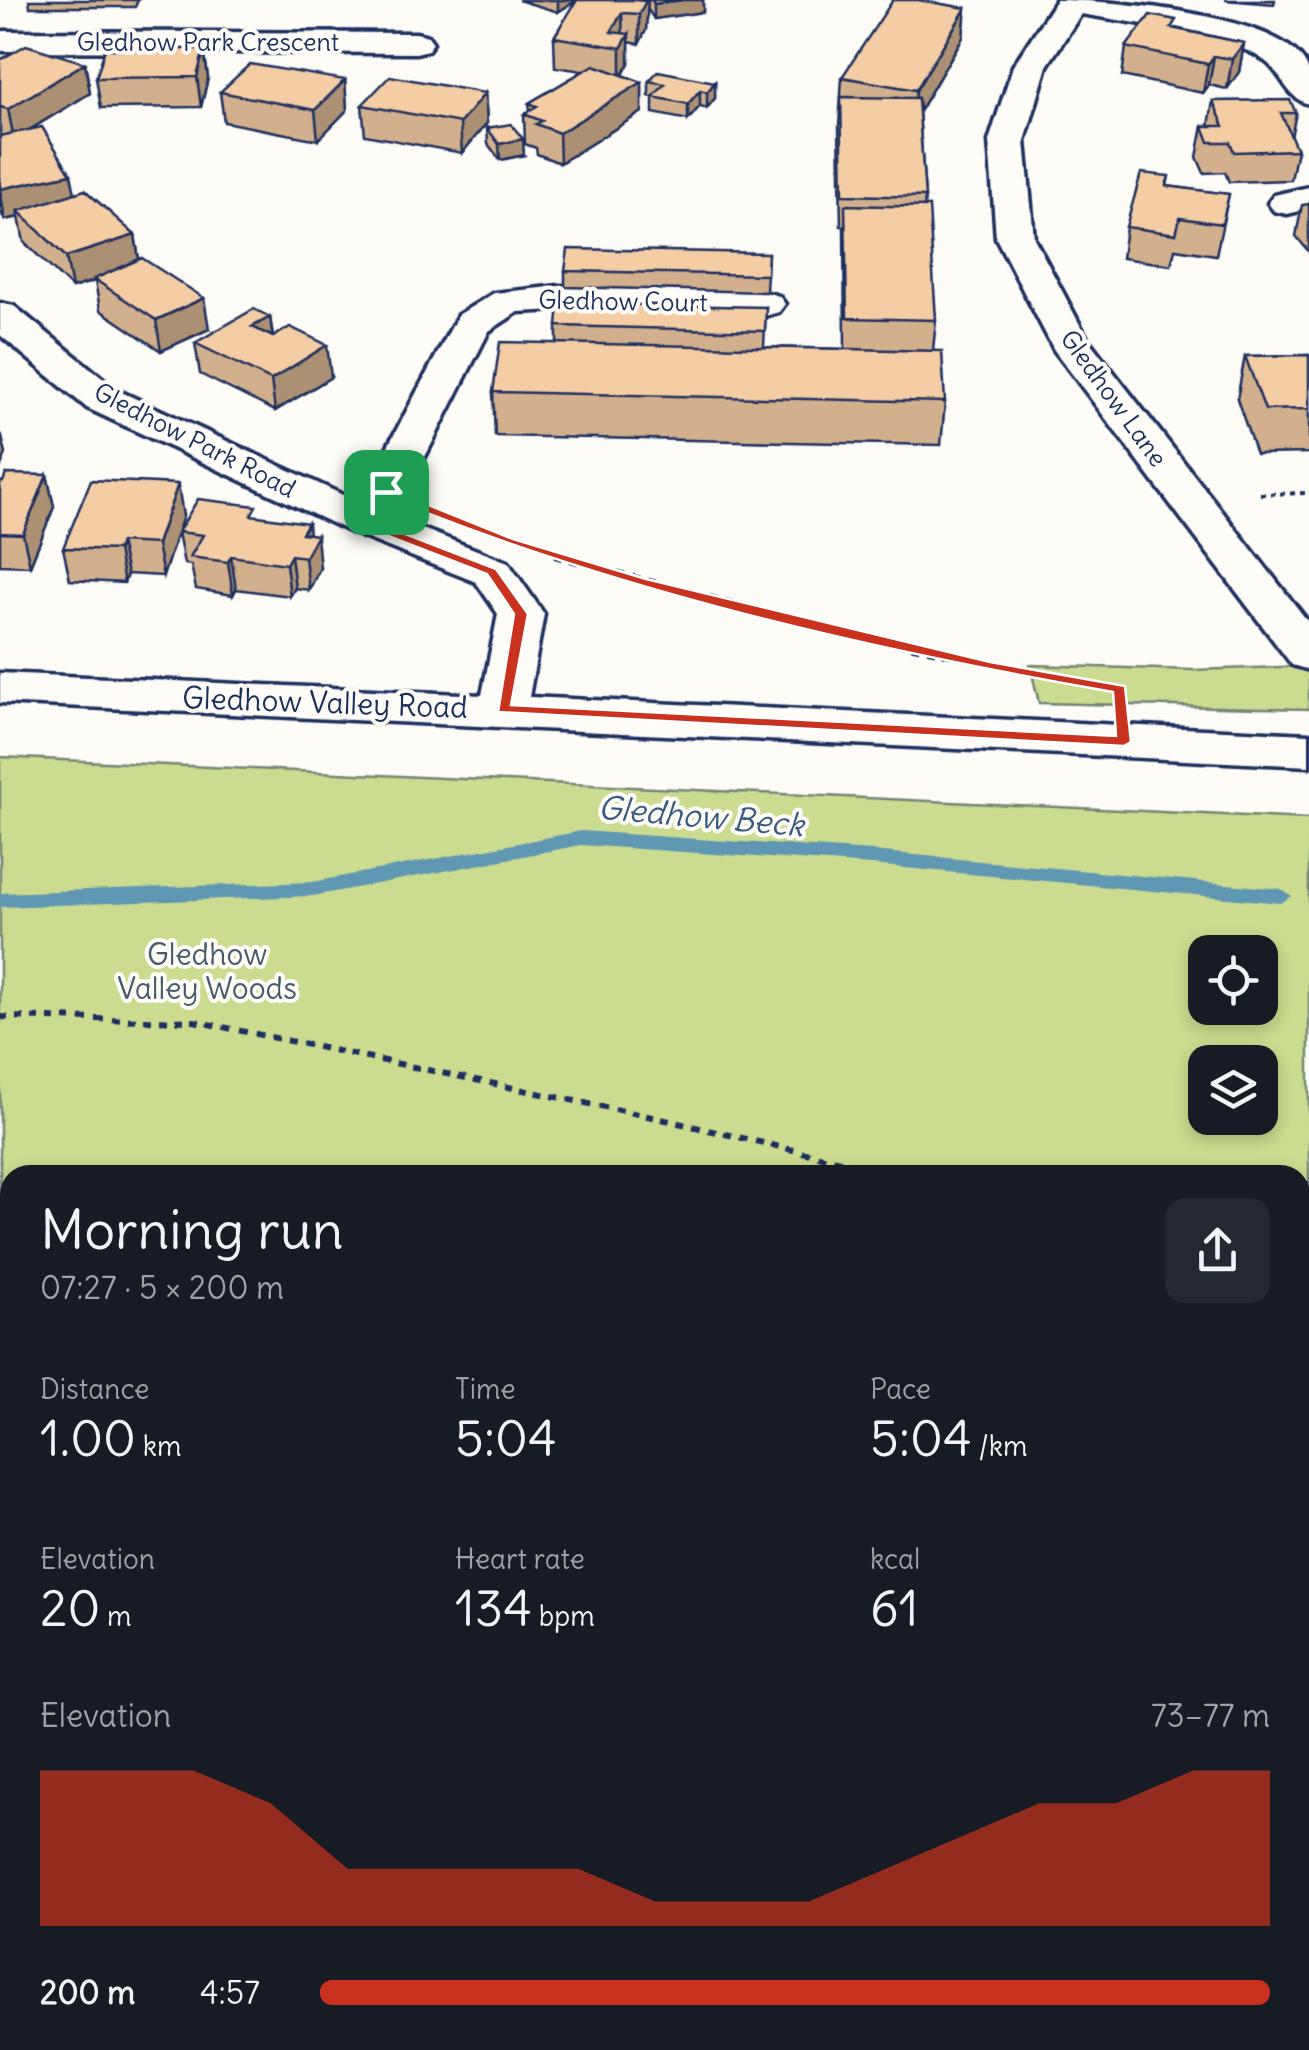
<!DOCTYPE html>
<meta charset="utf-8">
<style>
:root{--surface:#171b24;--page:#242831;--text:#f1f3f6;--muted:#9ea1a6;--accent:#c8321e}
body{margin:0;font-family:Delius,sans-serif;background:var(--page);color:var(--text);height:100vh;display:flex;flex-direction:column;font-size:38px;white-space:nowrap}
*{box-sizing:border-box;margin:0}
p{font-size:32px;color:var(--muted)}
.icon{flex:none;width:55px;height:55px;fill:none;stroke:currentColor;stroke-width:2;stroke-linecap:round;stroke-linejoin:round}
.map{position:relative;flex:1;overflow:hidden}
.panel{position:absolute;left:0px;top:1165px;width:1310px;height:885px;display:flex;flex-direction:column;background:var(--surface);border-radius:30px 30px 0 0;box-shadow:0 5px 15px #0003}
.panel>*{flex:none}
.buttons{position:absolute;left:1188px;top:935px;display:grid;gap:20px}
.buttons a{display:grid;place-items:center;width:90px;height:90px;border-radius:20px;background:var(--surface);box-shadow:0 5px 15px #0003;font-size:50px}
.pin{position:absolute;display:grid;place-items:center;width:85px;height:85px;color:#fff;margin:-42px;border-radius:20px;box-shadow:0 5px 15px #0006}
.round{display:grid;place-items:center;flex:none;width:105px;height:105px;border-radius:20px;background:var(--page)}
.summary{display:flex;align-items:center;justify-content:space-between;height:170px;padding:0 40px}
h1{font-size:55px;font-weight:600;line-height:75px}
.stats{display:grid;grid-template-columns:repeat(3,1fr);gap:15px;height:170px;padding:10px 40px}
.stats div{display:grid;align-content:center}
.stats b{font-size:50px;font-weight:600}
.stats small{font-size:28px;font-weight:400}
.stats p{font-size:28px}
.chart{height:280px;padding:20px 40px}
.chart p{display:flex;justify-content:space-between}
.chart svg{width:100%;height:180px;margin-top:10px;fill:var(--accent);opacity:.7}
ul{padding:0 40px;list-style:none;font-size:32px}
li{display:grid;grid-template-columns:160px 120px 1fr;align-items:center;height:75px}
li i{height:25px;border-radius:12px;background:var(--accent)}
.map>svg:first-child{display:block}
.green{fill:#cbdb8f;stroke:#738576;stroke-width:2.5;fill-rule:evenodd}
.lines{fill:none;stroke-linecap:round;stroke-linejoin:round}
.stream{fill:#6198b4;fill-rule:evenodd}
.minor-casing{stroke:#1b2f5e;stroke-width:7}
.path-far2{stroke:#1b2f5e;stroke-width:4;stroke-dasharray:5 5;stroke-linecap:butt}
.path-far1{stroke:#1b2f5e;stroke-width:6;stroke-dasharray:8 8;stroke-linecap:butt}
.path{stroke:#1b2f5e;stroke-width:8;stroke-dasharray:9 9;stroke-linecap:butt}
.minor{fill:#fdfcf7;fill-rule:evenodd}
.wall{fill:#d3b08d;stroke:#1b2f5e;stroke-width:2.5}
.shaded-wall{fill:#ac9073;stroke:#1b2f5e;stroke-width:2.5}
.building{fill:#f5cda4;stroke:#1b2f5e;stroke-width:2.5}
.route{fill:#c8321e;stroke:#fff;stroke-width:2.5;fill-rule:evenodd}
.labels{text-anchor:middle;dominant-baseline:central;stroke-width:8;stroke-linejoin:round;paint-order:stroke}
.far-street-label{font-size:25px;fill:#1b2f5e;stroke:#fdfcf7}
.street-label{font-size:30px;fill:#1b2f5e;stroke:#fdfcf7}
.park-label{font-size:30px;fill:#475a6a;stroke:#fdfcf7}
.water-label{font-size:32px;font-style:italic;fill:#385b82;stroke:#fdfcf7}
</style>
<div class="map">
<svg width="1309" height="2050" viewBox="0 0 1309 2050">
<rect width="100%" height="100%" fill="#fdfcf7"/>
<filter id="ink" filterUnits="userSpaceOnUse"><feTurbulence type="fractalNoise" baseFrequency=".01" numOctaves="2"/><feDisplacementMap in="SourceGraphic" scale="20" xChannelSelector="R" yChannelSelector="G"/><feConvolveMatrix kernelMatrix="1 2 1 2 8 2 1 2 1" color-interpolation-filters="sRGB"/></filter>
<g filter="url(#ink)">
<g class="green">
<path d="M1030,665L1193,670L1309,666V709L1039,703Z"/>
<path d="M0,757L1309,819V2050H0ZM1205,952H1260V1008H1205ZM1205,1062H1260V1118H1205ZM10,1175H1300V2040H10Z"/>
</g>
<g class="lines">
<path class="stream" d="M581,831L872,851L1281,889L1292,896L1281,903L872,865L581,845L313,896L0,907V893L313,882Z"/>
<defs>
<g id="minor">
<path d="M1056,0C1107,0 1295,14 1309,72C1309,82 1309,94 1309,104C1286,98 1283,74 1265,61C1231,34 1126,22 1081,14L1047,66L1025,141L1034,238L1087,338L1309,623V670L1292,665L1054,350L996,238L989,141L1013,66Z"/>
<path d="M0,31L416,33L428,36L433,43L428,50L416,53L0,51Z"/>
<path d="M1309,187V209L1287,214L1274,211L1268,203L1274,195Z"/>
<path d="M559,286L765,292L779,296L785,304L779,312L765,316L559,310L518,312L489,331L394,518L508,562L544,614L529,697L1309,734V766L0,703V673L482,695L498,614L476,582L353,533L87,408L0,335V303L14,306L117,390L358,502L458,315L494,293Z"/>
</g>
</defs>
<use href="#minor" class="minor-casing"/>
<path class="path-far2" d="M1260,494L1309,493"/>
<g class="path-far1">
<path d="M555,556L830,629L1053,677"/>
<path d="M0,1017L194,1021L657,1118L891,1173"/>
</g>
<g class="path">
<path d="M880,1171L898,1175"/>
<path d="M1300,1186L1309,1185"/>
<path d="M0,1376L10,1377"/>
<path d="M0,1902L10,1905"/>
<path d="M832,2040L836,2050"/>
</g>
<use href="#minor" class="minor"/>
</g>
<g class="wall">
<path d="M29,0H138L135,7H30Z"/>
<path d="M518,0H703V12L654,19L648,10H646V30L639,44L629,42V63L623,75L642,82V112L560,163L537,154L536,148L525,144L524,114L530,110L529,103L583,71L555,67L554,37L576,0L558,12Z"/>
<path d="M1225,0H1275L1274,4Z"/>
<path d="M966,8L963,37L919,111L925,197L924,207L936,320L933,351L945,402L941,445L495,436L493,392L557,343V326L766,307L764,347L845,349L844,226H841L839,126L842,77Z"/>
<path d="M1175,28L1244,43L1239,72L1227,89L1209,85L1203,93L1122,76L1126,47Z"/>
<path d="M204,49L208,78L201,107L101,108L96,78Z"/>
<path d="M0,60L85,63L90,93L31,129L74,193L135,235L139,260L209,329L161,351L100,310L95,281L72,288L24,242L19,217L5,220L0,211V136L2,135H0Z"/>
<path d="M345,80L347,110L318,140L224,122L220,92Z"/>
<path d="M649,81L715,82V98L707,108L700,106L688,120L653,113V97L649,96Z"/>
<path d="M485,93L487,123L462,153L365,135L362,105Z"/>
<path d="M1213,101L1296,113L1291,137L1297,150L1291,180L1229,182L1225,172L1204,173L1197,157L1203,126H1209Z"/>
<path d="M487,128L524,155L500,160L488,144Z"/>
<path d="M1169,176L1167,186L1229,194L1216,255L1175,249L1171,265L1122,258L1126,227Z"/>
<path d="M1309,204V252L1296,236L1302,205Z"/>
<path d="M768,253L766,292L565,287V271Z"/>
<path d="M270,317L273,337L331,377L275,411L200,374L195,343Z"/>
<path d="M1309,355V453L1256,454L1237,399L1245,356Z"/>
<path d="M47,475L54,507L30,566L0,565V482Z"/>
<path d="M183,516L163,576L127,574L124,583L70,580L63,548Z"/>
<path d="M178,532L309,534L320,568L309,590L295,588L290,596L236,589L233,595L196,589L191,565L184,564Z"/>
</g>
<g class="shaded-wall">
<path d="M558,0H577L558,12Z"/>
<path d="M620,0H648L646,30L639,44V14L641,11L622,13L623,42L611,32Z"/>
<path d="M682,0H703V12L654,19V4Z"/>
<path d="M966,8L963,37L914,120L916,90Z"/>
<path d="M629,34V63L621,78V48Z"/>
<path d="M1244,43L1239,72L1227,89L1232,59Z"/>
<path d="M204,49L208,78L201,107L197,77Z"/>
<path d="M1214,56L1209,85L1203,93L1208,64Z"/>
<path d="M85,63L90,93L14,139L8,109Z"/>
<path d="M345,80L347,110L318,140L315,110Z"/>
<path d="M642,82V112L560,163L559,133Z"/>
<path d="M715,82V98L707,108V92Z"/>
<path d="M700,90V106L688,120V104Z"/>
<path d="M485,93L487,123L462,153L460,123Z"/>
<path d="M523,139L524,155L500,160L499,144Z"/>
<path d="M71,174L77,204L18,211L19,217L5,220L0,189Z"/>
<path d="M135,235L140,266L72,288L66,257Z"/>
<path d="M204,298L209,329L161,351L156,320Z"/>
<path d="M270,317L274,348L252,327Z"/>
<path d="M327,345L331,377L275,411L271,380Z"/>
<path d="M2,437L6,454L0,468V442Z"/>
<path d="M47,475L54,507L30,566L23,534Z"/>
<path d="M178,484L183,516L163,576L157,544Z"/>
<path d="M308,523L310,547L317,535L320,568L309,590L302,533Z"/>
<path d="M120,542L127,574L124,583L118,550Z"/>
<path d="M291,555L295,588L290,596L286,564Z"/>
<path d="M231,556L236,589L233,595L228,562Z"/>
</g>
<g class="building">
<path d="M577,0H634L646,1L639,14L622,13L611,32L629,34L621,48L554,37Z"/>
<path d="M652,0H682L654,4Z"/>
<path d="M893,0H918L966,8L916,90L842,77Z"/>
<path d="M1150,15L1176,20L1171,28L1244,43L1232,59L1214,56L1208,64L1126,47Z"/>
<path d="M26,45L85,63L8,109L0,107V60Z"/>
<path d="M105,49H204L197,77L96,78Z"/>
<path d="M250,64L345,80L315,110L220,92Z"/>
<path d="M594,65L642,82L559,133L536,124L542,121L524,114L537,106L529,103Z"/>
<path d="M658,71L715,82L707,92L700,90L688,104L653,97L665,84L649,81Z"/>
<path d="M390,76L485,93L460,123L362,105Z"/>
<path d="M841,97L918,98L925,197L843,195Z"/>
<path d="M1290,100L1296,113H1281L1297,150L1234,152L1230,142H1209L1203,126H1224L1213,101Z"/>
<path d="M511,124L523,139L499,144L487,128Z"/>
<path d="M42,127L71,174L0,189V136Z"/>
<path d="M1141,173L1169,176L1166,186L1229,194L1222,224L1180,218L1176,234L1126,227Z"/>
<path d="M85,190L135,235L66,257L18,211Z"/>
<path d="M845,205L929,207L936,320L847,318Z"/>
<path d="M568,249L768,253L767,275L565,271Z"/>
<path d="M142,258L204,298L156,320L94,279Z"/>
<path d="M559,303L766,307L765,331L557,326Z"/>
<path d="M254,309L270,317L252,327L273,337L290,327L327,345L271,380L195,343Z"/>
<path d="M500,342L942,351L945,402L493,392Z"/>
<path d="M1309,355V409L1265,410L1245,356Z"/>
<path d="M6,474L47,475L23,534L0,533V482H3Z"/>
<path d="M91,480L178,484L157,544L120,542L118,550L63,548Z"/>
<path d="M198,499L256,506L251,515L308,523L302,533L317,535L305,557L291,555L286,564L231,556L228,562L190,557L203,535L178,532Z"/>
</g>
</g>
<path class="route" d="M386,488L513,539L646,579L990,662L1125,686L1131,742L1124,746L498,712L514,614L487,574L365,527L379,492ZM389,498C620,592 868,649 1113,692L1116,736L511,705L528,614L496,569L377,523Z"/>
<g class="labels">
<g class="far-street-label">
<text x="208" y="42">Gledhow Park Crescent</text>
<text transform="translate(623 301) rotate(1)">Gledhow Court</text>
<text transform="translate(1114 398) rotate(54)">Gledhow Lane</text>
<text transform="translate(195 440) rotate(27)">Gledhow Park Road</text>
</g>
<g class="street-label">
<text transform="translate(325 702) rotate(2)">Gledhow Valley Road</text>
</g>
<g class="park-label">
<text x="207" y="954">Gledhow<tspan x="207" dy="34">Valley Woods</tspan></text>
</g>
<g class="water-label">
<text transform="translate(701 816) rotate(5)">Gledhow Beck</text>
</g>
</g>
</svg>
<div class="buttons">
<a><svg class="icon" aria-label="locate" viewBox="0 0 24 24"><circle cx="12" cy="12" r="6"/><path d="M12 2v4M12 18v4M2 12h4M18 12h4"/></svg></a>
<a><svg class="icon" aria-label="layers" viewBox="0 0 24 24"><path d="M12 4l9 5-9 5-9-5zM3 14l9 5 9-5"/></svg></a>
</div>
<div class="pin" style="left:386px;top:492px;background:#1e9e55"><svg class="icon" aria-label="arrive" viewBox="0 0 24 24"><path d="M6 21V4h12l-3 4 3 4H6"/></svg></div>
<section class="panel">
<div class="summary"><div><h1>Morning run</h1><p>07:27 · 5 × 200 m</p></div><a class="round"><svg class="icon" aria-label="share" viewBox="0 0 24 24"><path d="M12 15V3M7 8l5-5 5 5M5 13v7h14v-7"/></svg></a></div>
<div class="stats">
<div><p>Distance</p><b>1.00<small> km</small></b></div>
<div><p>Time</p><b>5:04</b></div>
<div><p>Pace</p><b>5:04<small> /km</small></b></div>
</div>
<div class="stats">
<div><p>Elevation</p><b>20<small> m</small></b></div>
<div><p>Heart rate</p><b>134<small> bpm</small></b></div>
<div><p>kcal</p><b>61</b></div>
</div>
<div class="chart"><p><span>Elevation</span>73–77 m</p>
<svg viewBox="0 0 160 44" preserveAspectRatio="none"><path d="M0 44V6L10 6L20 6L30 14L40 30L50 30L60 30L70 30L80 38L90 38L100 38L110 30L120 22L130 14L140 14L150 6L160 6V44z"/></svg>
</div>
<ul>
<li><b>200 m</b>4:57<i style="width:100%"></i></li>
</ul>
</section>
</div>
